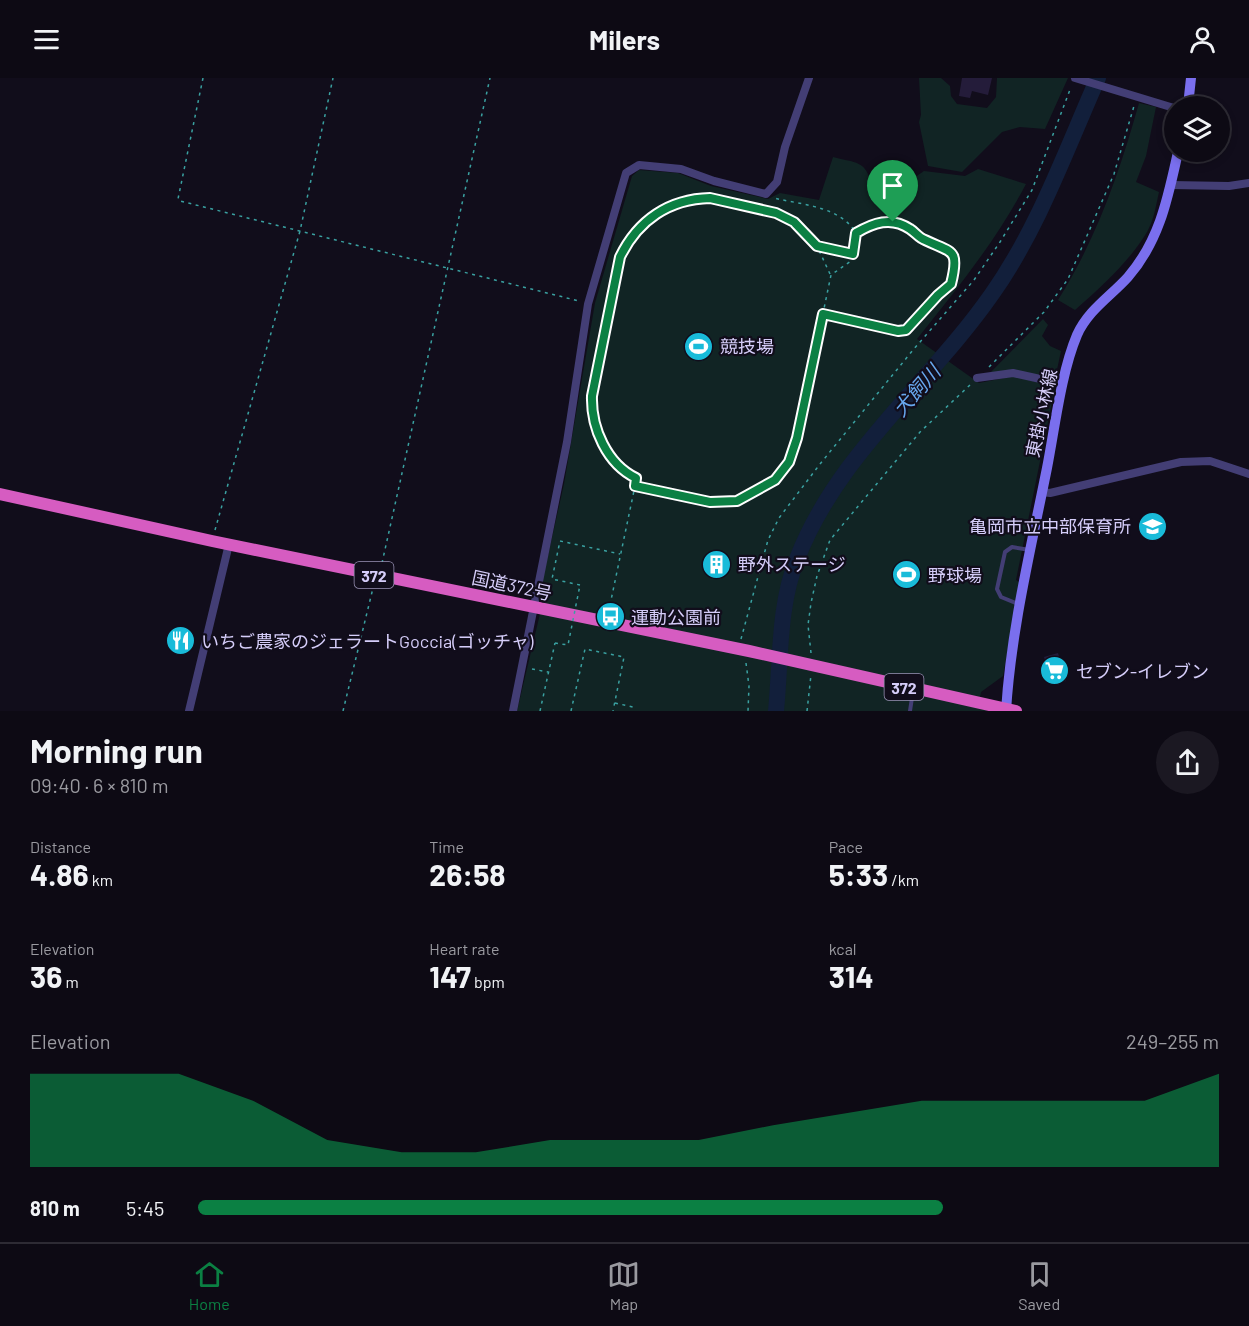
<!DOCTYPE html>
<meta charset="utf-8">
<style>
:root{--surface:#0d0a14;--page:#1b1822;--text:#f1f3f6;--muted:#9a9aa0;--line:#2d2b34;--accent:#0b8043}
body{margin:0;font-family:Barlow,"Noto Sans JP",sans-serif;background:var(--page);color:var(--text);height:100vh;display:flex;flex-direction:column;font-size:22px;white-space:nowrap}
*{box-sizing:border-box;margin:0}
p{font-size:20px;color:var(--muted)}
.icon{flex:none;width:33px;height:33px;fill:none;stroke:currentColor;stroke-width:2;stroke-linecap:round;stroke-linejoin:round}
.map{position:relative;height:633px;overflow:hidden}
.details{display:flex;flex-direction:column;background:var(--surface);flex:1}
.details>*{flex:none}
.buttons{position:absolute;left:1164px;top:18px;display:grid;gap:12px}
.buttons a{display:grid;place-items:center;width:66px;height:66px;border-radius:50%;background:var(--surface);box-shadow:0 3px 9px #0003,0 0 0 2px var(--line);font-size:30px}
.pin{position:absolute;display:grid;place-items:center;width:51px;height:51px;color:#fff;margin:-62px -26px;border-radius:50% 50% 50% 0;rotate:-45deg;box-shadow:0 0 6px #0007}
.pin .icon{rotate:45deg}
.round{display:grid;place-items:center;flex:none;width:63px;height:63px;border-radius:32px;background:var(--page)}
.overview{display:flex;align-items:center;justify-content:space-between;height:102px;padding:0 30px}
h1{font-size:33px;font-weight:700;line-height:45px}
.figures{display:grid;grid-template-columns:repeat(3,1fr);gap:9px;height:102px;padding:6px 30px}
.figures div{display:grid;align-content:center}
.figures b{font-size:30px;font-weight:700}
.figures small{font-size:16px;font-weight:400}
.figures p{font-size:16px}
.chart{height:168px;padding:12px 30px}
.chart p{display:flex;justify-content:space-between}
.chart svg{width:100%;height:108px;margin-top:6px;fill:var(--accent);opacity:.7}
ul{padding:0 30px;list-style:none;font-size:20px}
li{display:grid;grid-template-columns:96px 72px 1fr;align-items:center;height:45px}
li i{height:15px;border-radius:8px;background:var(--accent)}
header{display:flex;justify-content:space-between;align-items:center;height:78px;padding:0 30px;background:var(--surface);font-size:27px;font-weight:700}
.tab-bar{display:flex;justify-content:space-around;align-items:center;height:84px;border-top:2px solid var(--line);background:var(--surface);font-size:16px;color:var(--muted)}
.tab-bar a{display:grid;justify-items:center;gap:3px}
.tab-bar .current{color:var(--accent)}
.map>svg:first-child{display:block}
.green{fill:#112424}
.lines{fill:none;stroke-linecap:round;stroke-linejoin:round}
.river{stroke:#121f3b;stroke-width:16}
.building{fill:#241c3a}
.path{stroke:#3aa1a1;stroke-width:1.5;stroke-dasharray:3 4.5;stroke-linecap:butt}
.service{stroke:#433e75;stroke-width:4}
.minor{stroke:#433e75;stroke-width:8}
.secondary{stroke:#7a6fee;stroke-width:10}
.trunk{stroke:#d65cc1;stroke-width:12}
.path-bridge{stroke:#3aa1a1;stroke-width:1.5;stroke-dasharray:3 4.5;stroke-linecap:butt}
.route-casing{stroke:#fff;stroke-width:12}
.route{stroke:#0b8043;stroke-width:8}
.labels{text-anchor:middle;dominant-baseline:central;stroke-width:4.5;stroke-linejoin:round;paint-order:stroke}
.shield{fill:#110d1b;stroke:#9a93b6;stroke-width:1.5}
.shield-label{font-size:16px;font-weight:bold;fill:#d5cdf9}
.poi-label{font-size:18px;fill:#d5cdf9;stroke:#110d1b;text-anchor:start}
.street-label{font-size:18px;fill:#d5cdf9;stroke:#110d1b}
.water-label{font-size:20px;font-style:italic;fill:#67a7ed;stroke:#110d1b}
</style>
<header><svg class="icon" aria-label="menu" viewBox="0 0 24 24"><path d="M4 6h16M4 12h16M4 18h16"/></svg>Milers<svg class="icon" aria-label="person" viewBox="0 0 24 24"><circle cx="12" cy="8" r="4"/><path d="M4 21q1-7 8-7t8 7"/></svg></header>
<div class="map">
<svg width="1249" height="633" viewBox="0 0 1249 633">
<rect width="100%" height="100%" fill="#110d1b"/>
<g class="green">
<path d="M919,0H941L950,8L951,18L957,26L987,30L996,19L997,0H1068L1045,51L1020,49L1002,54L962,94L928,88L919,44L921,37Z"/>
<path d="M1139,25L1156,29L1146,78L1136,104L1159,114C1156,127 1154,142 1147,154C1129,184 1101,209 1075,232L1058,222C1096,162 1120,93 1139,25Z"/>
<path d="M833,79C855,85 867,82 871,107L896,101L905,106L924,93L965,98L978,91L1026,106C996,163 957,211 917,261L979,305L1014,298L1055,309L1016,502L1020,505L1003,598L981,614L978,629L988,633H517L543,523L539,518L564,406L595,225L632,98L639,92L678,95L711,108L768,121L780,115L819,122Z"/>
<path d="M1043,241L1048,247L1042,258L1050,268L1061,273L1055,301L989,296Z"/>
</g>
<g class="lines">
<path class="river" d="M776,633C781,583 778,528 797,481C837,377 930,305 992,216C1038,151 1066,72 1098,0"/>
</g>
<g class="building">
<path d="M962,0H992L988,17L972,13L970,20L959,18Z"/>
<path d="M713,472L725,482L723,490L708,495Z"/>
<path d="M1058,575L1066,603L1052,607L1044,579Z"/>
</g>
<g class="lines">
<g class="path">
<path d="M203,0L178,121L180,123L579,223"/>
<path d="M830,196L817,168L851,176"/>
<path d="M823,236L898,253L906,252L938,217L951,206C960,171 952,175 925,162C918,159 913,152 906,148C888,139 873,145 857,155"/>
<path d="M989,289L1044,234L1068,201L1114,96L1134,28"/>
<path d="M635,408L636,400C606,385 591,351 592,318L620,179L637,152L653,137L672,127L695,121L710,120L776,135L794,144L817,168"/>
<path d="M215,452L300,153L333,0"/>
<path d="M382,485L490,0"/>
<path d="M580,507L552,501L560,463L620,476"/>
<path d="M610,527L635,408C688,420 751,443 788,386C792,379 795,368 797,360L831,197L851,183L856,155C840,128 802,127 774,120"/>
<path d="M741,561L768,462L779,440L820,386L913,272L974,202L1000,164L1032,112L1071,9"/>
<path d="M811,575L808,547L811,525L817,498L830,462L920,354L970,307"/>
<path d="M746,585L749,608L748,633"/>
<path d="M532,591L548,594"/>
<path d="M615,625L633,629V633"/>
<path d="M343,633L374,506"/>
<path d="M540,633L555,565"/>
<path d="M571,633L585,571L624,579L613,633"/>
<path d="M807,633L811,597"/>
</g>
<g class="service">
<path d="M1018,526L1001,519L997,511L1005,474L1012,469L1030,472"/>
<path d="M910,633L913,613"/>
</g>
<g class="minor">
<path d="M1075,0L1174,30"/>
<path d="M1171,107L1229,108L1249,105"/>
<path d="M977,300L1013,295L1063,306"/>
<path d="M1042,414L1050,415L1181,384L1210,383L1249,396"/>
<path d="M189,633L229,466"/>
<path d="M513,633L567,364L588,226L626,95L639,87L681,91L714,103L766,116L777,104L785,69L809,0"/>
</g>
<g class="secondary">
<path d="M1188,28L1191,0"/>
<path d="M1006,633C1011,552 1031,470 1047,390C1055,349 1061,295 1077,257C1088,232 1111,218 1128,199C1160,162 1168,119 1178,74"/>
</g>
<path class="trunk" d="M0,416L212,463L749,573L1016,633"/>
<path class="path-bridge" d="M555,565L568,567L580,507"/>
</g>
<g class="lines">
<defs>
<path id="route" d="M710,120L776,135L794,144L817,168L853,176L856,155C873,145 891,138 910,151C915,154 919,160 925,162C952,175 960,170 951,206L938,217L906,252L898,253L823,236L797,360L789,384L775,402L737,423L710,424L635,408L636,400C607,386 591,350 592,318L620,179C638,142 669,121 710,120Z"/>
</defs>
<use href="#route" class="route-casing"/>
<use href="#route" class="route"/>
</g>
<defs>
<symbol id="stadium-disc" viewBox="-11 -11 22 22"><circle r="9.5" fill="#19bbd9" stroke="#110d1b"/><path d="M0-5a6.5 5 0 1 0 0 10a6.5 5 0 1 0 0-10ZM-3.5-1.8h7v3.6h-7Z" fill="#fff"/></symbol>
<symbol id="school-disc" viewBox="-11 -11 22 22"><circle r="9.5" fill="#19bbd9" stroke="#110d1b"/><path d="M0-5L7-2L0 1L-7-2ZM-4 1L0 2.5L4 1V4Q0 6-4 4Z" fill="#fff"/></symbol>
<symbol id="building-disc" viewBox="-11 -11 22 22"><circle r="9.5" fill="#19bbd9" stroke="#110d1b"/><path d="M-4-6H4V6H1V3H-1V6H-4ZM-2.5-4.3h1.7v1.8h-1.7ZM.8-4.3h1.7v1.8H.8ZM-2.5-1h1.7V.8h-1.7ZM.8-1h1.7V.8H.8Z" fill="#fff"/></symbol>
<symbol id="bus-disc" viewBox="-11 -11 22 22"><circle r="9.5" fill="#19bbd9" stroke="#110d1b"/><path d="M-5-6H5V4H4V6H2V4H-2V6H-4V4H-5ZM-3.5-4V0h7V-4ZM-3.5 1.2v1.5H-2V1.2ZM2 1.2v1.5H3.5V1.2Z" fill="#fff"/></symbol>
<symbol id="restaurant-disc" viewBox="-11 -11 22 22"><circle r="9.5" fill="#19bbd9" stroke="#110d1b"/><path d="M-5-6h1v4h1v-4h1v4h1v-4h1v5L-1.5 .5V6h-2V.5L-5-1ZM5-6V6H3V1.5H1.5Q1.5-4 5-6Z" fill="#fff"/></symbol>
<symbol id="supermarket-disc" viewBox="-11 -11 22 22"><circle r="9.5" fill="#19bbd9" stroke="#110d1b"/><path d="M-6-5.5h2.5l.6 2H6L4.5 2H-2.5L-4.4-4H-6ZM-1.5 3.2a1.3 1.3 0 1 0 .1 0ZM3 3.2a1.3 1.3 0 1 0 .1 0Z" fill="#fff"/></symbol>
</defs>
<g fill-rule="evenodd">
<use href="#stadium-disc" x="682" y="252" width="33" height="33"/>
<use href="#school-disc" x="1136" y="432" width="33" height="33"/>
<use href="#building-disc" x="700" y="470" width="33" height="33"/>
<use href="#stadium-disc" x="890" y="480" width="33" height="33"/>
<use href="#bus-disc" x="594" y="522" width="33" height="33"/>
<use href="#restaurant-disc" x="164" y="546" width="33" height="33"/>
<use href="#supermarket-disc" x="1038" y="576" width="33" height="33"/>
</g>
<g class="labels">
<g class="shield">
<rect x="354.5" y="484" width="39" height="26" rx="4.5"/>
<rect x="884.5" y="596" width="39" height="26" rx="4.5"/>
</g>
<g class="shield-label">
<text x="374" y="497">372</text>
<text x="904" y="609">372</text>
</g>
<g class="poi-label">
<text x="720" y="268">競技場</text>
<text x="1131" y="448" text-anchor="end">亀岡市立中部保育所</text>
<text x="738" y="486">野外ステージ</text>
<text x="928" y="497">野球場</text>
<text x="631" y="539">運動公園前</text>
<text x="201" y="563">いちご農家のジェラートGoccia(ゴッチャ)</text>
<text x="1076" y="593">セブン-イレブン</text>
</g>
<g class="street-label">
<text transform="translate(1041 335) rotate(-78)">東掛小林線</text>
<text transform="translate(512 507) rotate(12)">国道372号</text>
</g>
<g class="water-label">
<text transform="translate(916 312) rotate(-49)">犬飼川</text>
</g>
</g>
</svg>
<div class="buttons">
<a><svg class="icon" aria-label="layers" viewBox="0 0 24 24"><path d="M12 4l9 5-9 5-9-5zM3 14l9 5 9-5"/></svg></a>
</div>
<div class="pin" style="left:893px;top:144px;background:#1e9e55"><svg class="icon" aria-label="arrive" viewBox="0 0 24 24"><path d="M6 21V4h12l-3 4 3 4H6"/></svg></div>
</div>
<section class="details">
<div class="overview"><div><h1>Morning run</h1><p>09:40 · 6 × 810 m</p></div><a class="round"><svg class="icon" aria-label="share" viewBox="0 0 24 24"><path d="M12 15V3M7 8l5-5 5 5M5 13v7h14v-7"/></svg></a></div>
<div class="figures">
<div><p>Distance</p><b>4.86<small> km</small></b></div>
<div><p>Time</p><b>26:58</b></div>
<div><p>Pace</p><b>5:33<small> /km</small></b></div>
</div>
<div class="figures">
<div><p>Elevation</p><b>36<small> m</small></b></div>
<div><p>Heart rate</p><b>147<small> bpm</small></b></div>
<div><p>kcal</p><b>314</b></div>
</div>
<div class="chart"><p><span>Elevation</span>249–255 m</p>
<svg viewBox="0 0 160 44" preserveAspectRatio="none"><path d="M0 44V6L10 6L20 6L30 17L40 33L50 38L60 38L70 33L80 33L90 33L100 27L110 22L120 17L130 17L140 17L150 17L160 6V44z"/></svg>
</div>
<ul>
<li><b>810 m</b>5:45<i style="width:73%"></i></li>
</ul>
</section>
<nav class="tab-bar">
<a class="current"><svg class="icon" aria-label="home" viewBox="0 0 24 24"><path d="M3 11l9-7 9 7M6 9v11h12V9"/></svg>Home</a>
<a><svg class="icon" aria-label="map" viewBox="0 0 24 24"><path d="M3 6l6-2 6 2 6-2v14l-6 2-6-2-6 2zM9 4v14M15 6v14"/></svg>Map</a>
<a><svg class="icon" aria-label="saved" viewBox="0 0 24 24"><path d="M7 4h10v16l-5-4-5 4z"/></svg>Saved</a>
</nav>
